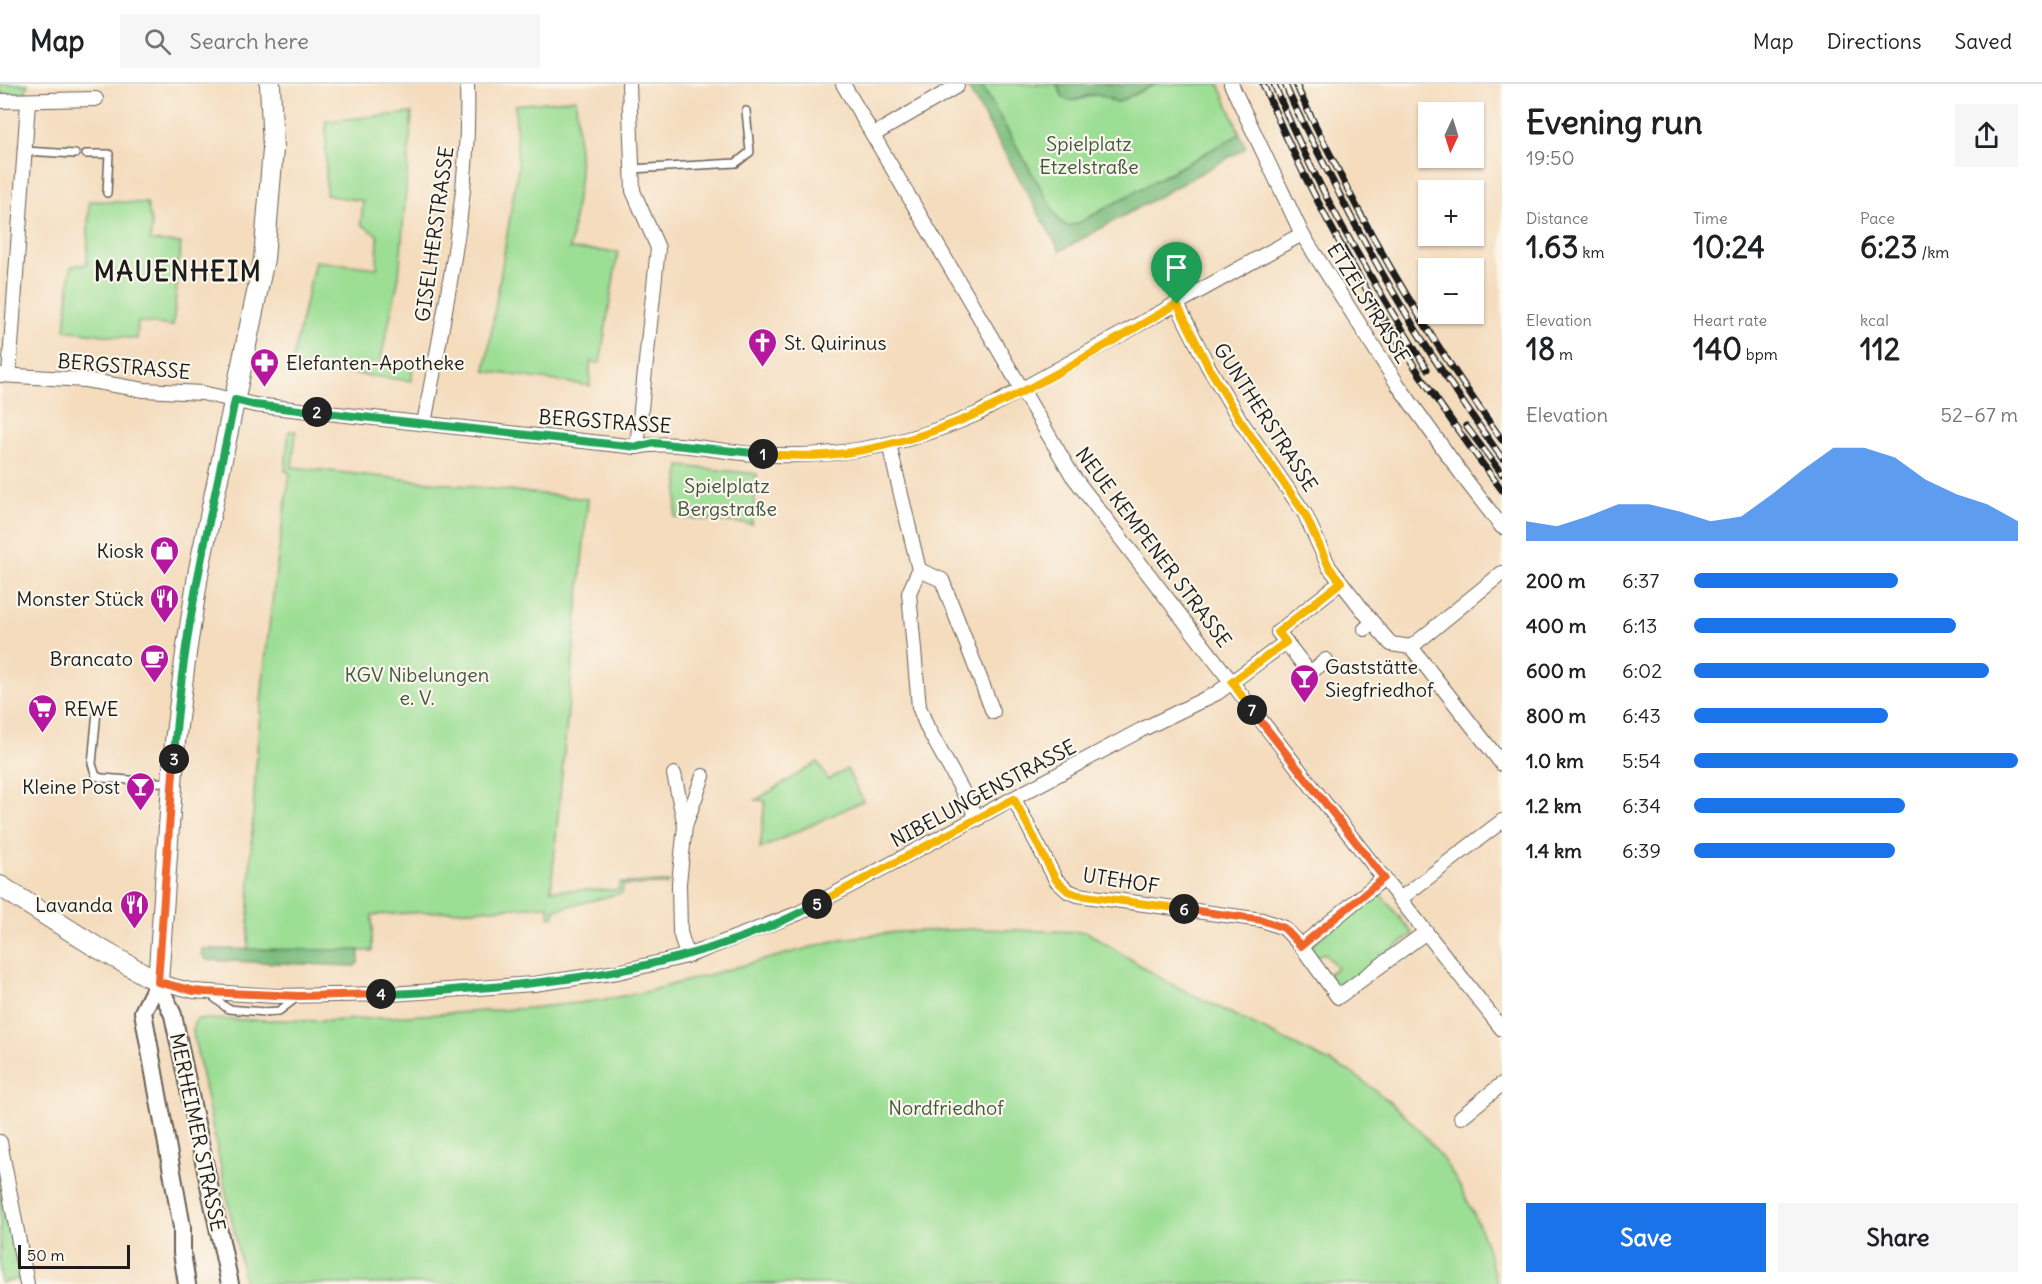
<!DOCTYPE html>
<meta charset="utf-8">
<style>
:root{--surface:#fff;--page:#f6f6f6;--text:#202124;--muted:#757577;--line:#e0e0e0;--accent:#1a73e8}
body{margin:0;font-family:Delius,sans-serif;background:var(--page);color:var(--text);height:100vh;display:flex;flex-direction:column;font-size:22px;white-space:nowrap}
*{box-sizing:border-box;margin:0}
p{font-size:20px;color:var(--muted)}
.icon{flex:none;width:33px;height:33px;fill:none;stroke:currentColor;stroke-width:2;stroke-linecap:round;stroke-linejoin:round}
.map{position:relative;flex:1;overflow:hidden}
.drawer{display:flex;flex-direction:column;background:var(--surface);width:540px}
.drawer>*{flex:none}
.needle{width:39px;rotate:184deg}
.fabs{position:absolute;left:1418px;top:18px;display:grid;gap:12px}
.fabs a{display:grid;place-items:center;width:66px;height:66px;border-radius:0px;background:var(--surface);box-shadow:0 2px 4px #0004;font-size:30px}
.scale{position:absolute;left:18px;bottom:15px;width:112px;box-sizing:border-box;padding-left:6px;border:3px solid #1c1c1c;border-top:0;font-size:16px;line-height:21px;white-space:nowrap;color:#1c1c1c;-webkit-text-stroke:4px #fbf7ec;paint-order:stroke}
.pin{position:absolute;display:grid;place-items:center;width:51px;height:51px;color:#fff;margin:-62px -26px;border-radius:50% 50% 50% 0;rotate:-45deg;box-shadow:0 0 6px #0007}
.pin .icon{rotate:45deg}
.km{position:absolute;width:30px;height:30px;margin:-15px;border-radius:50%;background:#222;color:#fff;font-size:16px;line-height:30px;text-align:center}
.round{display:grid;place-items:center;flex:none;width:63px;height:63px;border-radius:0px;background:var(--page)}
.headline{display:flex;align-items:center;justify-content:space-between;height:102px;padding:0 24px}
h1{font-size:33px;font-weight:800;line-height:45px}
.stats{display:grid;grid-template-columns:repeat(3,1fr);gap:9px;height:102px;padding:6px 24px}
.stats div{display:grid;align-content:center}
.stats b{font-size:30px;font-weight:800}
.stats small{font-size:16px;font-weight:400}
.stats p{font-size:16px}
.chart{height:168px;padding:12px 24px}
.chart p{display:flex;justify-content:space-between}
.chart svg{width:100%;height:108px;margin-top:6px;fill:var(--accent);opacity:.7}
.primary-button{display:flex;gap:12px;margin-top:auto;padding:12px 24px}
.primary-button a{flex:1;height:69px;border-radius:0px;background:var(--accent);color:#fff;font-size:24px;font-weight:800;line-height:69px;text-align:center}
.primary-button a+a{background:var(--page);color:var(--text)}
ul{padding:0 24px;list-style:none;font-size:20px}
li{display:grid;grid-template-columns:96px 72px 1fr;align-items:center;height:45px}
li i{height:15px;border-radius:8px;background:var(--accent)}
header{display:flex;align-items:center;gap:36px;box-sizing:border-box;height:84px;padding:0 30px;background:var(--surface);border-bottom:2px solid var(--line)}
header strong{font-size:28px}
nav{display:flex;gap:33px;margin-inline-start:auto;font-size:21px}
.search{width:420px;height:54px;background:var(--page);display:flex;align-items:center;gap:15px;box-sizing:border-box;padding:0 21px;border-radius:0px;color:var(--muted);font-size:22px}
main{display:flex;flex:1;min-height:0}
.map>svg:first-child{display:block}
.green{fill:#9cde94;stroke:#5c7d58;stroke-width:1.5}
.forest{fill:#7dbd7e;stroke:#4c6c4d;stroke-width:1.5}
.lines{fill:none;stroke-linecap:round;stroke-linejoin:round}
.service-casing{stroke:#685f54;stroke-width:10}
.minor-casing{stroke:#685f54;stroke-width:16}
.tertiary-casing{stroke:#685f54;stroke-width:20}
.secondary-casing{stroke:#685f54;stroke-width:22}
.service{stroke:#fff;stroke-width:7}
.minor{stroke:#fff;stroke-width:14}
.tertiary{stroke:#fff;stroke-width:16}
.secondary{stroke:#fff;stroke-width:20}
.rail-casing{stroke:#1c1c1c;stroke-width:7}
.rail{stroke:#fbf7ec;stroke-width:4.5;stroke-dasharray:14;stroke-linecap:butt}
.split-1-casing{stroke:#fff;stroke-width:12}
.split-2-casing{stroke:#fff;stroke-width:12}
.split-3-casing{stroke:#fff;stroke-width:12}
.split-4-casing{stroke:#fff;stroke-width:12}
.split-5-casing{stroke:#fff;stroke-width:12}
.split-6-casing{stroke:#fff;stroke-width:12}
.split-7-casing{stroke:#fff;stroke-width:12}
.split-8-casing{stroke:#fff;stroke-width:12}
.split-1{stroke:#f5b400;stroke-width:8}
.split-2{stroke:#22a559;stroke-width:8}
.split-3{stroke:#22a559;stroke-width:8}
.split-4{stroke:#f0652b;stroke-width:8}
.split-5{stroke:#22a559;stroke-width:8}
.split-6{stroke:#f5b400;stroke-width:8}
.split-7{stroke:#f0652b;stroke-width:8}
.split-8{stroke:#f5b400;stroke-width:8}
.labels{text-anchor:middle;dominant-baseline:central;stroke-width:4.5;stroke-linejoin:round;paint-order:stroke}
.park-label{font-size:20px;fill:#425640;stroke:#fbf7ec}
.street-label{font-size:20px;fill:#1c1c1c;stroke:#fbf7ec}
.poi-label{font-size:20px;fill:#1c1c1c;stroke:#fbf7ec;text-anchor:end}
.district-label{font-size:26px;font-weight:bold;letter-spacing:1.5px;fill:#1c1c1c;stroke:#fbf7ec}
</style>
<header>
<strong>Map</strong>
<div class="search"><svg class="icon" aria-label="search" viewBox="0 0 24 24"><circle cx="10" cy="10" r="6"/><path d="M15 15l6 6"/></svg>Search here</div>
<nav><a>Map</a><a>Directions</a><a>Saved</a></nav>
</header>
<main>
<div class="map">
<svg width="1502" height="1200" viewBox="0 0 1502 1200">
<rect width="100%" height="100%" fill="#fbf7ec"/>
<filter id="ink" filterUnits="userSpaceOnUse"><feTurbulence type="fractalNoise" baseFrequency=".0167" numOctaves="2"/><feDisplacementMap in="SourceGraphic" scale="12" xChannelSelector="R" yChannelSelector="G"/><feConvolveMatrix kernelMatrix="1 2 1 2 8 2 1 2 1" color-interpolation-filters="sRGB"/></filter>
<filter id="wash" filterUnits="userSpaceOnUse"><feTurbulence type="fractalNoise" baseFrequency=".008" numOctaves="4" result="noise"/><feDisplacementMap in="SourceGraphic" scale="24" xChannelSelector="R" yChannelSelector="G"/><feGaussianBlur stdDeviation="1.35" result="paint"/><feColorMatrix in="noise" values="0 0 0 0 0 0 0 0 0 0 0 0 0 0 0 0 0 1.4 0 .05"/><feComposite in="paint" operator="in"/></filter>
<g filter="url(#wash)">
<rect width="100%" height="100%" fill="#f4dcbd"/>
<g class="green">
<path d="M0,0H28L25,9H0Z"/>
<path d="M981,0H1057L1063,13L1078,16L1094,11H1103L1112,17L1118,18L1156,0H1219L1240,50L1077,140L1066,142L1059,136Z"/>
<path d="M576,15L580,90L570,165L618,168L600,279L590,278V302L485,287L518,83L515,21Z"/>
<path d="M412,29L399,193L380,279L412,283V297L291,282L315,177L377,184L378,152L361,140L363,117L326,111V37Z"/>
<path d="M89,117L147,119L152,142L150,157L181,159L173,242L138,238L137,255L65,246L71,182L87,180Z"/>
<path d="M289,347H296L292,383L588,415L551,806H618L620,799L668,798V800L623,801L622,809L554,826L555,832L549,833V822L372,831V867L248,865C249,821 250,777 253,733C258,618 273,503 290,389L285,387Z"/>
<path d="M680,382L757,390L752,440L675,433Z"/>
<path d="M818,678L828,696L847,685L863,717L760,765L765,717L756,716Z"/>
<path d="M1378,807L1413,850L1350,897L1339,899L1338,901L1333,898L1327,890L1337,884L1325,869L1315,873L1311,865V861Z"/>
<path d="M975,845L1087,848L1167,898L1350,988C1412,1030 1453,1076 1481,1147C1488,1164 1492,1182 1497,1200H245L193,948L194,939L197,935L328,937L530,924L595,917L645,908L841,855L897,848Z"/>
<path d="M0,1083L23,1194L0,1199Z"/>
</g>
<g class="forest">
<path d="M970,0H981L1059,136L1066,142L1077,140L1240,50L1246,64L1060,167L967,2Z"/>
<path d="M1057,0H1119L1121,2L1125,0H1156L1118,18C1109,17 1103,10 1093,11C1084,12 1077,17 1068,17L1063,13Z"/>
<path d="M202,865L359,866V878L354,882L207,876L202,871Z"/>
</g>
</g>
<g filter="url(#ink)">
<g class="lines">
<defs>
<g id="service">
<path d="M25,67L75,70"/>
<path d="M86,70H109L107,109"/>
<path d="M632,85L736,79L750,68L746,27"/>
<path d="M97,627L92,680L96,692L102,694L170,699"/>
<path d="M210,910L228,925L264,928L279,927L296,914"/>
</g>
<g id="minor">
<path d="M629,0L633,107L658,164L637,363"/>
<path d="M843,0L1072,391L1327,722L1502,945"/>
<path d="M1231,0L1302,150L1398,301L1468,399L1502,443"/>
<path d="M0,17L96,15"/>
<path d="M873,51L957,2"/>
<path d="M1177,220L1208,282L1240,336L1305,430L1329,483L1341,498"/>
<path d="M0,291L85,296L144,306L202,309L255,321L637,363C674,355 716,368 755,370C832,376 907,361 977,330L1302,150"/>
<path d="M9,291L28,18"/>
<path d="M424,340C444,227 471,115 467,0"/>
<path d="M889,360L919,486L909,509L919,623L927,643L978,735"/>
<path d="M919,486L942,496L993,628"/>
<path d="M1373,539L1391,560L1411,563L1502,680"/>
<path d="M1411,563L1502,489"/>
<path d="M1326,576L1310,589L1278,548L1341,498L1373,539L1365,545"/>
<path d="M674,690L685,742L679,799L680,848L687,872"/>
<path d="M1014,715L1056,796L1068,807L1078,811L1262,836L1284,844L1301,862"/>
<path d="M685,742L703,692"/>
<path d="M1384,794L1301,862L1338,913L1426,848"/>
<path d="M1400,815L1502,737"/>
<path d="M158,898L194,907L276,912L390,910L534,900L618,888L687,872L799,829L1141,646L1217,609L1286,558"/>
<path d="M1461,1033L1502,1000"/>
<path d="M0,1058L27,1200"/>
</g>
<g id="tertiary">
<path d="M158,898L173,931L230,1200"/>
<path d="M158,898L143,928L182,1143V1169L187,1200"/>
</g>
<path id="secondary" d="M0,802L93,861L158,898L175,658L186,569L199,485L264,175L273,65L270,0"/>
</defs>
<use href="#service" class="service-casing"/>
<use href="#minor" class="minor-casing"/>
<use href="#tertiary" class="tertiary-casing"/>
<use href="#secondary" class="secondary-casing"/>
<use href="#service" class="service"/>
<use href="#minor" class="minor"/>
<use href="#tertiary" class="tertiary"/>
<use href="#secondary" class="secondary"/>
<defs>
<g id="rail">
<path d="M1263,0C1323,145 1407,281 1502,406"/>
<path d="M1274,0C1314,100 1370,194 1427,285"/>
<path d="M1285,0C1297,30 1313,58 1327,86C1377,187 1436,283 1502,374"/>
<path d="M1296,0C1306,24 1318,47 1330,70C1379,171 1437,265 1502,356"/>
<path d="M1466,342L1502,390"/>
</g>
</defs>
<use href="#rail" class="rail-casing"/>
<use href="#rail" class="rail"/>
</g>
</g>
<g class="lines" filter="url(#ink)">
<defs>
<path id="split-1" d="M763,370C784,371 806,373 827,371C955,360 1067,282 1177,220"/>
<path id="split-2" d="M317,328L637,363L654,359L763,370"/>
<path id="split-3" d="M174,675C181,554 210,434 235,316L255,321L317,328"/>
<path id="split-4" d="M174,675L158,898L194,907L205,908L299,912L381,910"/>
<path id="split-5" d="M381,910C409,910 436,907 464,905C586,897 707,878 817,820"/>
<path id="split-6" d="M817,820L1014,715L1056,796L1068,807L1078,811L1184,825"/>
<path id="split-7" d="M1184,825L1262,836L1284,844L1301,862L1384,794L1252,626"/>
<path id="split-8" d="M1177,220L1208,282L1240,336L1305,430L1329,483L1341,498L1278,548L1286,558L1232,598L1252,626"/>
</defs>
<use href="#split-1" class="split-1-casing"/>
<use href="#split-2" class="split-2-casing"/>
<use href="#split-3" class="split-3-casing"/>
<use href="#split-4" class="split-4-casing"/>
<use href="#split-5" class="split-5-casing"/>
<use href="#split-6" class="split-6-casing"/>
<use href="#split-7" class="split-7-casing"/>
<use href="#split-8" class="split-8-casing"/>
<use href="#split-1" class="split-1"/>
<use href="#split-2" class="split-2"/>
<use href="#split-3" class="split-3"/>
<use href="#split-4" class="split-4"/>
<use href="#split-5" class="split-5"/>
<use href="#split-6" class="split-6"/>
<use href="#split-7" class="split-7"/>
<use href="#split-8" class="split-8"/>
</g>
<defs>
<symbol id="church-pin" viewBox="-11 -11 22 30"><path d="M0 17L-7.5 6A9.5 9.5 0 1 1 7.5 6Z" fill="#b5179e" stroke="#fbf7ec"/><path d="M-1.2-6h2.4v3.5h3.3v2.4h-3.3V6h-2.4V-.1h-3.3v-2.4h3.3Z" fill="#fff"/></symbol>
<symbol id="pharmacy-pin" viewBox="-11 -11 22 30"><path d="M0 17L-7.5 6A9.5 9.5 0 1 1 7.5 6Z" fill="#b5179e" stroke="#fbf7ec"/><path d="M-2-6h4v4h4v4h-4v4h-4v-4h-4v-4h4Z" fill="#fff"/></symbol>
<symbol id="shop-pin" viewBox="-11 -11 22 30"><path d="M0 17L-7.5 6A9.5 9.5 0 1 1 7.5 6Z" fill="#b5179e" stroke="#fbf7ec"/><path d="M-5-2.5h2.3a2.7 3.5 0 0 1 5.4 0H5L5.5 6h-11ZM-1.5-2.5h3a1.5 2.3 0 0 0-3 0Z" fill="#fff"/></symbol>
<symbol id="restaurant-pin" viewBox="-11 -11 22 30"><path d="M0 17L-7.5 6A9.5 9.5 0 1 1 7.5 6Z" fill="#b5179e" stroke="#fbf7ec"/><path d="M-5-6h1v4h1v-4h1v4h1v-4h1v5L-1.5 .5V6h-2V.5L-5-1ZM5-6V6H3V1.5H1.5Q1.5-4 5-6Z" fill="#fff"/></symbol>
<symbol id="cafe-pin" viewBox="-11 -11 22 30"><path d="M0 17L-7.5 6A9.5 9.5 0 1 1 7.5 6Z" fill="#b5179e" stroke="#fbf7ec"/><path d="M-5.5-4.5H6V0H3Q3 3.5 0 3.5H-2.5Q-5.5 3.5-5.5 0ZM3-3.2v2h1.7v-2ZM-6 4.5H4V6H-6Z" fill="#fff"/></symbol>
<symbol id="bar-pin" viewBox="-11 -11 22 30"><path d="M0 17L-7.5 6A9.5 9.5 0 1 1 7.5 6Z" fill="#b5179e" stroke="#fbf7ec"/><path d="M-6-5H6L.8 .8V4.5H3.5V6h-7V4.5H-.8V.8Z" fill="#fff"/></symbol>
<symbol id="supermarket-pin" viewBox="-11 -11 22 30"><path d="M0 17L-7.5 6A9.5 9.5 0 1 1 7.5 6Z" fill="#b5179e" stroke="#fbf7ec"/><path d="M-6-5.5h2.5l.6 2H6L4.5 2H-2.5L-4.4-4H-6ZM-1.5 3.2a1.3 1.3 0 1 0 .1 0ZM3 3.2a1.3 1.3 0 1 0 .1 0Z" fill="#fff"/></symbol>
</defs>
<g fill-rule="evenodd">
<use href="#church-pin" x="746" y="242" width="33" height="45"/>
<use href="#pharmacy-pin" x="248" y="262" width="33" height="45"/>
<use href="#shop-pin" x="148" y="450" width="33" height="45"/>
<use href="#restaurant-pin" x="148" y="498" width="33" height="45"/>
<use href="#cafe-pin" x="138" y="558" width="33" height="45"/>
<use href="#bar-pin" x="1288" y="578" width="33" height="45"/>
<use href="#supermarket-pin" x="26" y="608" width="33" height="45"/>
<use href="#bar-pin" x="124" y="686" width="33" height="45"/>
<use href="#restaurant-pin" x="118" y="804" width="33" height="45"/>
</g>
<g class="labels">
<g class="park-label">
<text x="1089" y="59">Spielplatz<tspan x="1089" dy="23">Etzelstraße</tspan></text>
<text x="727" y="401">Spielplatz<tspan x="727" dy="23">Bergstraße</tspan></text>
<text x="417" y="590">KGV Nibelungen<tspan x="417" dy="23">e. V.</tspan></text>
<text x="946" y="1023">Nordfriedhof</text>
</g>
<g class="street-label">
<text transform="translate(434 150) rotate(-82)">GISELHERSTRASSE</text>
<text transform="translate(1369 219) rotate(58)">ETZELSTRASSE</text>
<text transform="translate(124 282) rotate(5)">BERGSTRASSE</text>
<text transform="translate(1266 333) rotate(57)">GUNTHERSTRASSE</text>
<text transform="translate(605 337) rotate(4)">BERGSTRASSE</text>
<text transform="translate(1154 463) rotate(53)">NEUE KEMPENER STRASSE</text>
<text transform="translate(983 709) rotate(-28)">NIBELUNGENSTRASSE</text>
<text transform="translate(1121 796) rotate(9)">UTEHOF</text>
<text transform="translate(198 1048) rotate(78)">MERHEIMER STRASSE</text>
</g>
<g class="poi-label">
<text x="784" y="258" text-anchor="start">St. Quirinus</text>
<text x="286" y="278" text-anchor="start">Elefanten-Apotheke</text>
<text x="144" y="466">Kiosk</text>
<text x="144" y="514">Monster Stück</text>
<text x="133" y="574">Brancato</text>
<text x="1325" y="582" text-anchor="start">Gaststätte<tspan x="1325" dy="23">Siegfriedhof</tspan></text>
<text x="64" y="624" text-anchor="start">REWE</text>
<text x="120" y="702">Kleine Post</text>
<text x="113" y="820">Lavanda</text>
</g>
<g class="district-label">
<text x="178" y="187">MAUENHEIM</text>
</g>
</g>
</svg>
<div class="fabs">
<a><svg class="needle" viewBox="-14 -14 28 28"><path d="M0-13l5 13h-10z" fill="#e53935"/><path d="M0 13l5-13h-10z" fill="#757577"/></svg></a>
<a>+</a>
<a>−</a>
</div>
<div class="scale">50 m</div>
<div class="pin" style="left:1177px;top:220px;background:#1e9e55"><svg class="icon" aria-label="arrive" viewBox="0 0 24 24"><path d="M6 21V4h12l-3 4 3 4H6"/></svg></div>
<b class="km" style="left:763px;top:370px">1</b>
<b class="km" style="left:317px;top:328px">2</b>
<b class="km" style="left:174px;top:675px">3</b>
<b class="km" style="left:381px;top:910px">4</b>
<b class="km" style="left:817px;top:820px">5</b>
<b class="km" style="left:1184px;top:825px">6</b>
<b class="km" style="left:1252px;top:626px">7</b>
</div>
<section class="drawer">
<div class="headline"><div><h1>Evening run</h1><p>19:50</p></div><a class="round"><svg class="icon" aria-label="share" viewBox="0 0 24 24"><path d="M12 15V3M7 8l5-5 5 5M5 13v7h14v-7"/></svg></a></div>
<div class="stats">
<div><p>Distance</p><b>1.63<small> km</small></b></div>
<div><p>Time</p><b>10:24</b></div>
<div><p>Pace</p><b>6:23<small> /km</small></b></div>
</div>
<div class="stats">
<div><p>Elevation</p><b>18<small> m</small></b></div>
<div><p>Heart rate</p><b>140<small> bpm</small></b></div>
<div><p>kcal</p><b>112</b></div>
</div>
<div class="chart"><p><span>Elevation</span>52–67 m</p>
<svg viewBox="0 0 160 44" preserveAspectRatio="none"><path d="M0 44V36L10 38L20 34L30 29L40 29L50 32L60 36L70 34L80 25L90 15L100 6L110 6L120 10L130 19L140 25L150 29L160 36V44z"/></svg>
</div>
<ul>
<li><b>200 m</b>6:37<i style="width:63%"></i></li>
<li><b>400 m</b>6:13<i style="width:81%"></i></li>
<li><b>600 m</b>6:02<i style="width:91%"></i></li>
<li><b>800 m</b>6:43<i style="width:60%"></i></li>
<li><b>1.0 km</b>5:54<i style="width:100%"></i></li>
<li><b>1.2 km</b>6:34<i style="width:65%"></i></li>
<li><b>1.4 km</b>6:39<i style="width:62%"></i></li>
</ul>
<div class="primary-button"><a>Save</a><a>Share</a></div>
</section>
</main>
